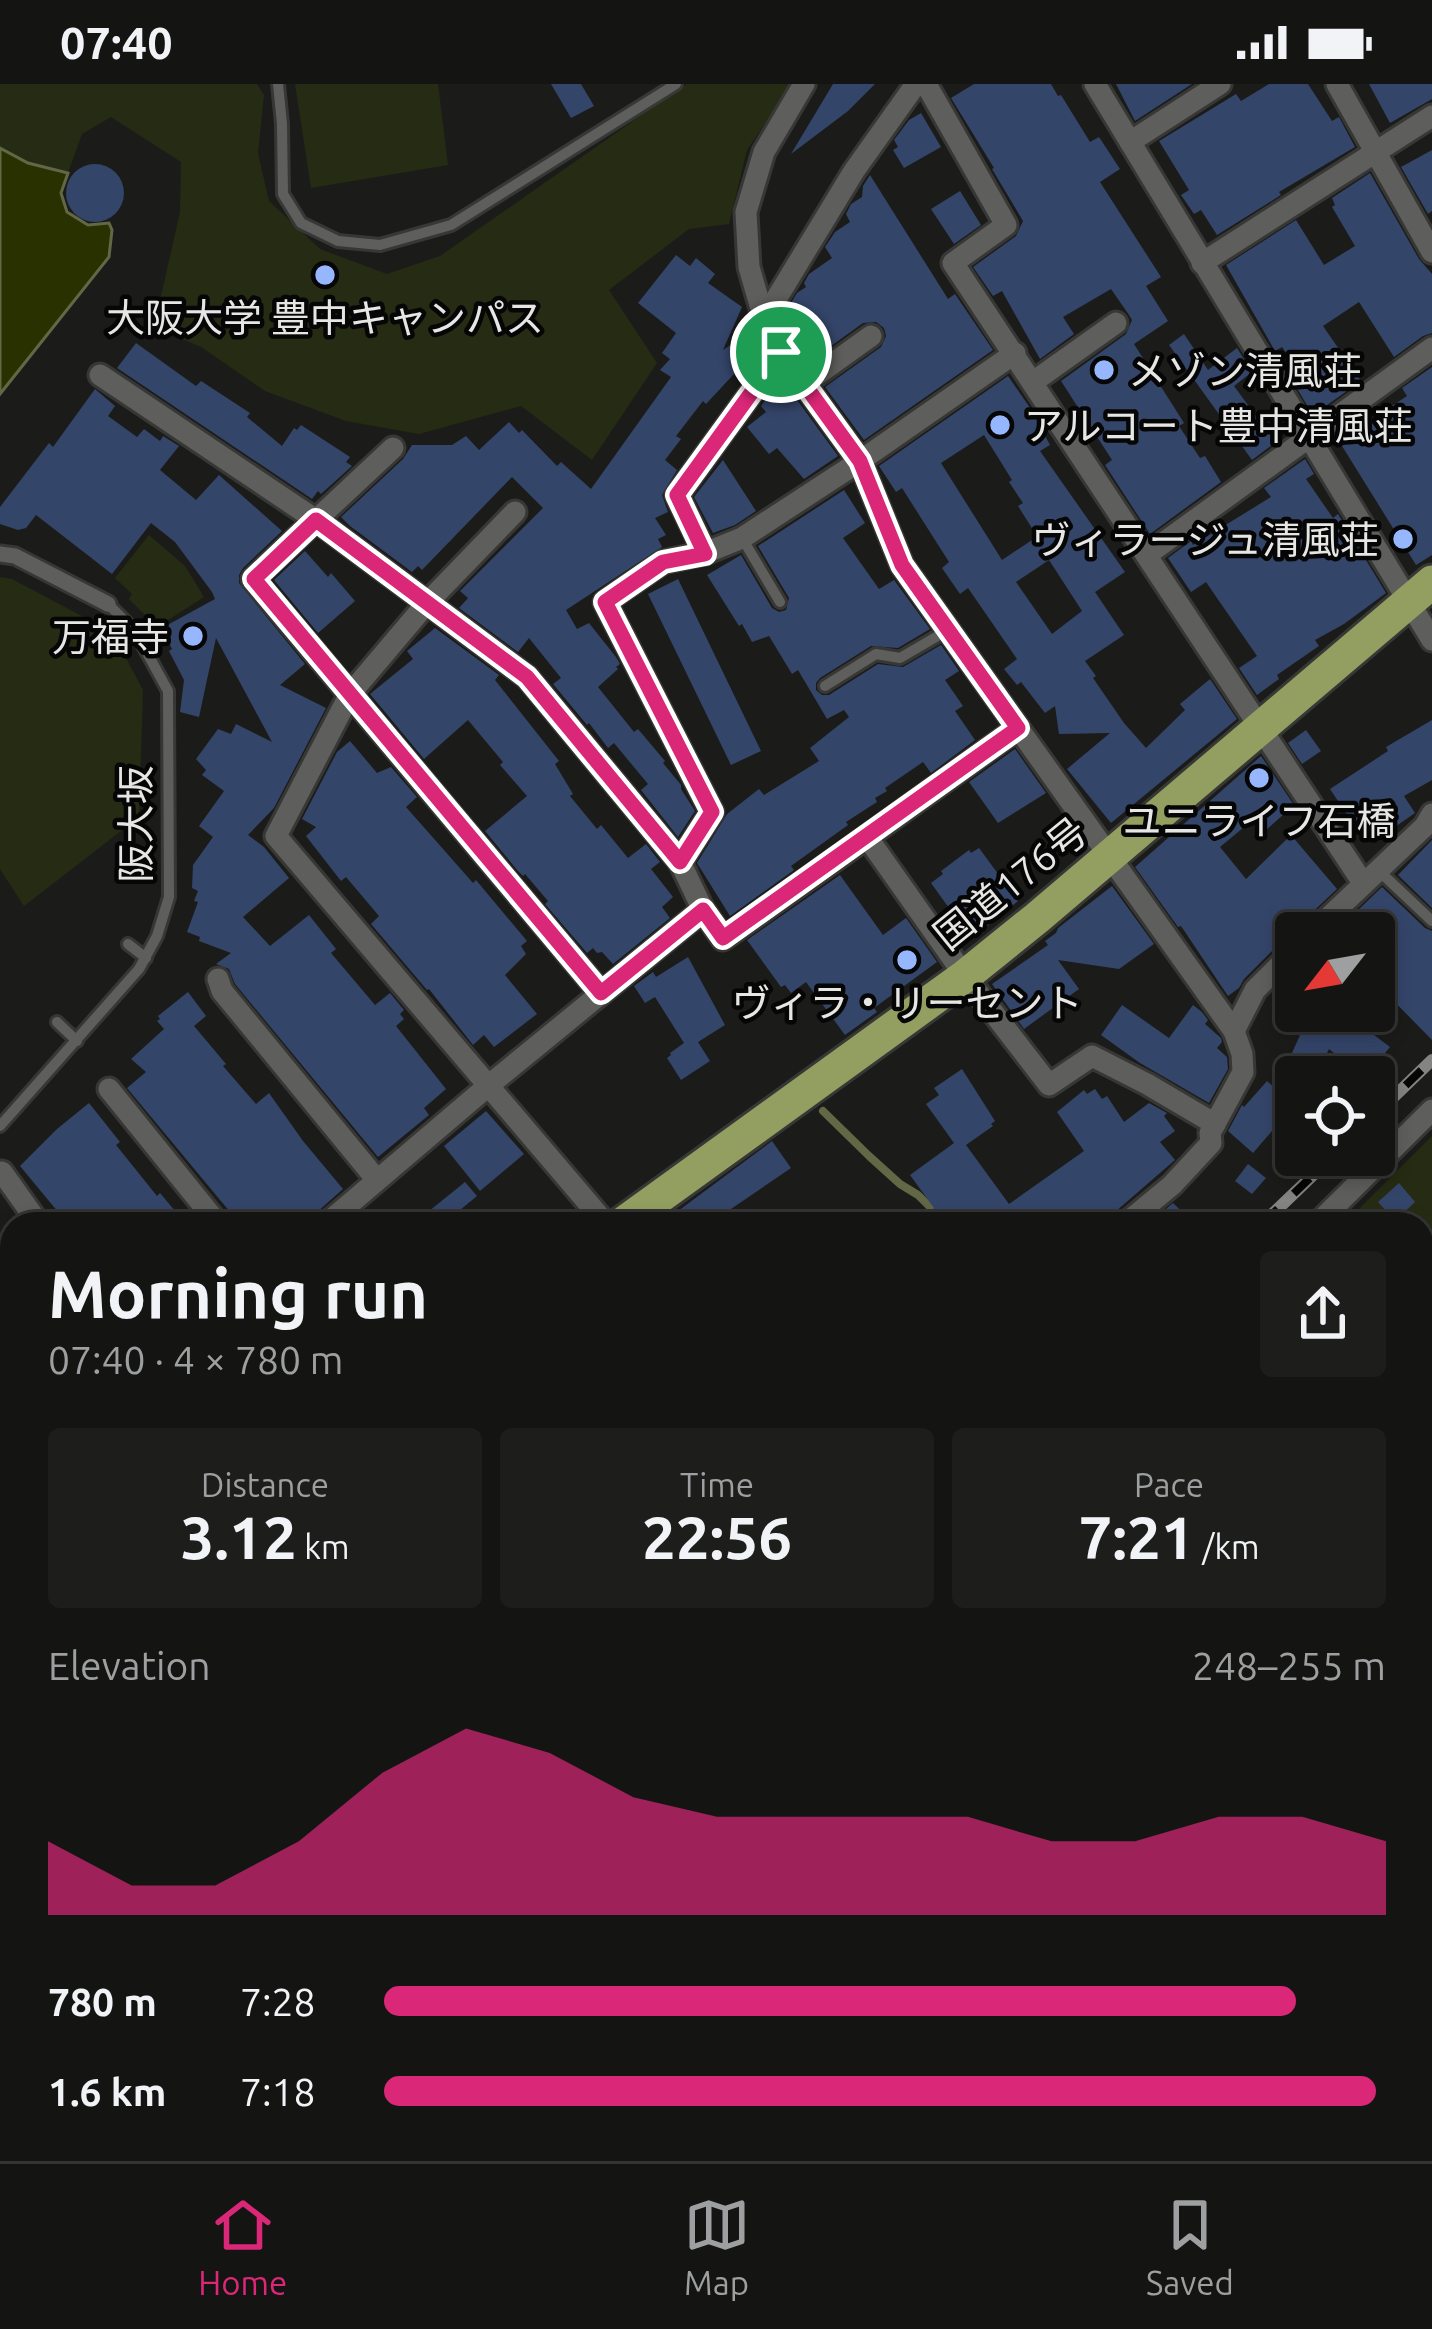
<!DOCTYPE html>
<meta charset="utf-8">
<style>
:root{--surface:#141513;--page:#1d1e1c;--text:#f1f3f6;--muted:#9d9fa0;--line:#333433;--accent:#db2777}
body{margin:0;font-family:Ubuntu,"Noto Sans JP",sans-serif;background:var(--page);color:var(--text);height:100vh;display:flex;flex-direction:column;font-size:45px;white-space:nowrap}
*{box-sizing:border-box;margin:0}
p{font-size:39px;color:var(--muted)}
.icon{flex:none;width:66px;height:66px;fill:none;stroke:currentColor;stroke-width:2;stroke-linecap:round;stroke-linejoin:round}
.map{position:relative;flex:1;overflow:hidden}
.side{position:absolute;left:0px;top:1128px;width:1434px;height:951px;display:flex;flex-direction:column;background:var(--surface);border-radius:36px 36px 0 0;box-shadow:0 6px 18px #0003,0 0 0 3px var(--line)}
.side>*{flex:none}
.needle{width:78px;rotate:239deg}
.fabs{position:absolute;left:1275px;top:828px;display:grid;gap:24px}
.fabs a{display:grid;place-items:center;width:120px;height:120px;border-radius:12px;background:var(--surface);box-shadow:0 6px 18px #0003,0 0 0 3px var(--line);font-size:60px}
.pin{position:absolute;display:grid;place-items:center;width:102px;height:102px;color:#fff;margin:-51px;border:6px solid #fff;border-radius:50%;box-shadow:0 3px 12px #0007}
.round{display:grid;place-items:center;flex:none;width:126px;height:126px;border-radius:12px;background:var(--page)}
.summary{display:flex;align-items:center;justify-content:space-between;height:204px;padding:0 48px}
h1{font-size:66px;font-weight:700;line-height:90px}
.metrics{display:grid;grid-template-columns:repeat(3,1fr);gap:18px;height:204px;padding:12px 48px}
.metrics div{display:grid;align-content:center;border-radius:12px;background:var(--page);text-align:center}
.metrics b{font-size:60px;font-weight:700}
.metrics small{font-size:33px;font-weight:400}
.metrics p{font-size:33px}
.chart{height:336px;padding:24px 48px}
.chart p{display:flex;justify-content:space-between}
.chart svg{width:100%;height:216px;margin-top:12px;fill:var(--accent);opacity:.7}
ul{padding:0 48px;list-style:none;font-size:39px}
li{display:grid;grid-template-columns:192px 144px 1fr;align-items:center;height:90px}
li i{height:30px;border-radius:15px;background:var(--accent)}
.status{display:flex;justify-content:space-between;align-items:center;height:84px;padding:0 60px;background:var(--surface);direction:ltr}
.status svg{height:33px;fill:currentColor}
.dock{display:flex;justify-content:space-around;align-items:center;height:168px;border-top:3px solid var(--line);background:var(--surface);font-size:33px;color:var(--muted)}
.dock a{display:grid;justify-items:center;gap:6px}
.dock .selected{color:var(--accent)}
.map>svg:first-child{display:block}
.green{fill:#262b13}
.water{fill:#2a3101;stroke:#626745;stroke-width:3}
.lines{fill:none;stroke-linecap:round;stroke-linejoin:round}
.stream{stroke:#626745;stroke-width:8}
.building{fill:#34456a;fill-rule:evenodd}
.service-casing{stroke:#373736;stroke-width:16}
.pedestrian-casing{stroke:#373736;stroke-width:21}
.minor-casing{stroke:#373736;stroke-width:27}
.primary-casing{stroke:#373736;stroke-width:39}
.trunk-casing{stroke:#373736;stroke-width:39}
.service{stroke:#5e5f5c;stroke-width:10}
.pedestrian{stroke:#5e5f5c;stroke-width:15}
.minor{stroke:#5e5f5c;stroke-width:21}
.primary{stroke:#868f5f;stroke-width:33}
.trunk{stroke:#939f60;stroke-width:33}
.rail-casing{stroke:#848482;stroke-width:12}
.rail{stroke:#060606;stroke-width:8;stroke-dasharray:22;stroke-linecap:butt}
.route-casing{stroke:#fff;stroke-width:24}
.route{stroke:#db2777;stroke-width:15}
.poi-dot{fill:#96b6fd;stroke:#060606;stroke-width:4.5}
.labels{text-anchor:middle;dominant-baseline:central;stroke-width:9;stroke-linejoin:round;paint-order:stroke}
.poi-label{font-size:39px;fill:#e6e6e5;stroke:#060606}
.street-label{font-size:39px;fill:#e6e6e5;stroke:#060606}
</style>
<div class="status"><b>07:40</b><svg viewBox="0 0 49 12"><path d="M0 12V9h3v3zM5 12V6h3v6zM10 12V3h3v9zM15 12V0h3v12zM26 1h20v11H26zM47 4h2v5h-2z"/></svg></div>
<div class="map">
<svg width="1432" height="2077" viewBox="0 0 1432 2077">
<rect width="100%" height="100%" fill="#1b1c19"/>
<g class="green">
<path d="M0,0H257L264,11L258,69L269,117L320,165L387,190L440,172L686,0H792L747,66L729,140L689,145L609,206L657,279L592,376L521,322L419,350L346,337L265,307L201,263L154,243L180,128L181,78L111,33L82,50L68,89L24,77L0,64Z"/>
<path d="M295,0H438L448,81L311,104Z"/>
<path d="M149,451L185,482L204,513L157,543L129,515L132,510L115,494Z"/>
<path d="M0,493L12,495L112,548L143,606L139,733L24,822L0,785Z"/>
<path d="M1432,1052V1143L1422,1151V1140H1344Z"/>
<path d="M649,2067H1043L1026,2077H659Z"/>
</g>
<path class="water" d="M0,64L28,79L68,89L61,109L67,128L88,141L109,139L112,146L109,173L0,310Z"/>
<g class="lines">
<g class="stream">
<path d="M823,1027L869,1072L900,1100L918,1111L947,1140"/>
<path d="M1422,1231L1432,1230"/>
<path d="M0,1440L12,1434"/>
</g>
</g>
<g class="building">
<path d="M551,0H581L594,22L571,34Z"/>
<path d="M833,0H875L848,27L791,70Z"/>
<path d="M974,0H1051L1058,12L1061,11L1090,58L1099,53L1120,85L1100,98L1161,193L1146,202L1168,237L1134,260L1184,339L1179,342L1200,374L1205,372L1221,398L1150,450L1105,381L1112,376L1061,297L1126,250L1132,236L1129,231L1111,205L1063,233L1074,250L1040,275L1002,207L993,212L973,183L1016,152L1023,137L992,85L994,84L951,14Z"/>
<path d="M1116,0H1192L1135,37Z"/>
<path d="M1269,0H1308L1332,37L1339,33L1355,63L1279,108L1281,111L1217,151L1201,126L1194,130L1181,111L1189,106L1159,57L1236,10L1241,17Z"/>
<path d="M1369,0H1432V15L1390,39Z"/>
<path d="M921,29L941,63L904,84L893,66L898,63L894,56L909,36Z"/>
<path d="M1432,66V127L1428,130L1401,83Z"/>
<circle cx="95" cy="109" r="29"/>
<path d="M1370,89L1419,175L1432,190V249L1423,252L1394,273L1359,218L1323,242L1361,297L1313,331L1293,298L1302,292L1282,263L1275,267L1226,181L1296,136L1324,181L1355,162L1332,123L1335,121L1332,114Z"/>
<path d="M870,91L948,215L955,210L993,266L864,356L825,303L881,263L886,252L884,244L876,238L863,239L820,270L788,224L797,209L806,203L804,199L809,190L832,174L825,163L835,148L850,138L846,130L851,120L862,113L863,102Z"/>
<path d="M960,107L981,141L954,160L931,125Z"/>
<path d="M676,171L690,182L696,174L715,190L708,199L742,223L723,266L753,246L763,267L741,298L734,290L706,320L703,317L676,352L681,355L665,376L677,386L662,411L668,428L655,434L666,451L658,455L662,463L566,526L577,545L589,539L616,573L620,580L616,583L618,585L598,603L634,648L638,645L665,677L663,679L681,701V705L695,727L678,753L641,706L648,700L614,659L608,664L589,639L587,641L553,600L561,594L529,554L518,568L459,524L468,514L460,507L543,424L512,393L422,486L418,482L412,488L350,442L341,433L403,375L412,361H452L466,352L479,366L509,338L519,349L522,346L557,382L561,378L591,405L671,293L660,286L670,275L662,269L676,249L638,219Z"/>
<path d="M1184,250L1208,286L1237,264L1252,288L1234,302L1259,336L1264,333L1280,355L1252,376L1169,261Z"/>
<path d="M136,259L196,302L201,297L250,329L247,333L282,362L294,344L297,346L301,341L350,373L346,378L352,382L321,410L318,407L312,415L117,284Z"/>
<path d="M1432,283V471L1416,481L1342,362L1353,355L1351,351L1362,345L1360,343L1407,312L1402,304Z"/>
<path d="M1008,292L1046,347L1043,348L1050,361L1040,367L1125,488L1095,508L1124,551L1085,577L1096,592L1093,594L1124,639L1146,664L1185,626L1180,620L1210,595L1237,635L1111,739L1067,685L1110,649L1059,650L1055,622L1045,629L1021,598L1017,601L1004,585L1017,575L968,504L960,510L942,484L949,478L902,404L896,408L879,382ZM984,351L1012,396L1009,398L1023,419L1018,422L1035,449L1033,451L1035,454L1002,476L941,379ZM1049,476L1082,527L1052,550L1016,498Z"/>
<path d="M781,294L838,372L804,395L777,364L769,370L747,343L766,328L761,322Z"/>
<path d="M95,305L115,322L108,332L137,353L144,345L160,357L163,352L179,362L160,386L196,416L219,391L282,447L243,484L239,491V499L305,580L280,601L326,624L274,724L248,751L264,763L289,794L243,833L270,862L309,831L336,865L331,869L375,921L390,909L404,926L400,930L404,935L396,942L446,1005L424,1024L429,1031L378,1073L235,900L229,885L216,880L231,869L199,857L200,853L187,848L198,818L194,817L198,807L192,804L193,781L213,753L199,742L224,707L202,691L206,686L196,675L218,645L231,650L236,640L272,658L216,554L199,633L180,628L184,596L169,567L172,565L162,544L215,515L212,508L175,458L151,439L112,490L36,431L26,444L18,446L0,440V423L49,359L53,363Z"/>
<path d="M1305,375L1314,390L1306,395L1333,434L1338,430L1386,509L1344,540L1315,556L1319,562L1277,591L1279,595L1257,611L1239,584L1257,572L1206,498L1191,508L1168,474L1191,457L1193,461L1271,413L1264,404Z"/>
<path d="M723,376L756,427L735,441L713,449L694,413Z"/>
<path d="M844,406L865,439L843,454L879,505L894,496L930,545L898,564L871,562L820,594L816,599V606L822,611H829L878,580L903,583L941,561L959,587L945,596L963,622L955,627L975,656L931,689L923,678L885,704L887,707L875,714L877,718L846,738L848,741L791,782L794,786L730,832L697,779L727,730L759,705L764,711L819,677L810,664L849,633L844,626L827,635L798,586L792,590L769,552L752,558L742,540L739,542L707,491L741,471L772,524L779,528L786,526L789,514L758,462Z"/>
<path d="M305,467L328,493L331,489L355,517L318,549L274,496Z"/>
<path d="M678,495L761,667L731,681L648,510Z"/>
<path d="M435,544L499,591L495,596L559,677L555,680L573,710L570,712L597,745L601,741L628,774L646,760L660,778L651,785L673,813L662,823L670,834L613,880L602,868L597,869L593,864L587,869L545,820L548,817L525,790L523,792L518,787L485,747L527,712L500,681L503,678L468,636L424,675L370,610L413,575L407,567Z"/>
<path d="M1432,636V696L1404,712L1415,729L1392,745L1389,739L1364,756L1330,705L1388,667L1386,663Z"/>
<path d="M1306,646L1321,667L1302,680L1288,659Z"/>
<path d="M350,657L377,689L391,683L417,713L406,723L473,799L476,796L527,857L521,862L526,870L505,891L537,930L494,963L484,951L473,961L429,905L427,906L371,840L379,832L346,793L341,797L306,752L316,743L302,735L337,668Z"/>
<path d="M1015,665L1046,709L998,739L969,698Z"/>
<path d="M1261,672L1294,721L1266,746L1255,734L1220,763L1246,795L1291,751L1337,805L1302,838L1296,850L1285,854L1244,895L1239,904L1228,912L1181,842L1178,843L1135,783Z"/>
<path d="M1432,756V824L1398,791Z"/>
<path d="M979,764L1018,817L963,862L950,845L959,838L931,799L943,790L941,787L969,766L971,769Z"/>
<path d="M840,791L883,851L906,834L937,878L874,924L877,928L845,951L806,898L791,909L785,901L781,903L747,856Z"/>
<path d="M1112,802L1154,860L1119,885L1058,876L1079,905L1024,945L992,900L1048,861L1045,857L1056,849L1058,844Z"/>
<path d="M1382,803L1425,844L1432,847V956L1384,907L1374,916V849H1334Z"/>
<path d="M688,873L725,941L698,958L710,977L681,996L667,974L671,971L670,969L684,959L655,913L645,919L634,902L653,888L656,893Z"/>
<path d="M188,908L206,932L194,942L226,980L223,982L256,1020L269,1009L303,1057L343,1105L316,1129L311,1140H240L127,1004L146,988L131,975L164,945L157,937L160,935L158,932Z"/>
<path d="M1122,921L1169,954L1193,921L1202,928L1208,936L1205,940L1221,954L1222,958L1217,964L1227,973L1228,985L1209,1019L1140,979L1101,951Z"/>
<path d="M1288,927H1363L1354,936L1390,963L1385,969L1394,975L1380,993H1364L1329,965L1315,993H1287L1296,1000V1019L1253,1069L1228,1047L1242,1021L1244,1023L1267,997L1276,1005L1300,951L1297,948L1304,941Z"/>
<path d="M962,985L995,1037L991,1040L993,1042L966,1061L1009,1120L1084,1067L1057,1028L1084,1006L1087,1010L1095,1005L1102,1015L1107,1012L1124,1038L1149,1019L1167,1029L1164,1032L1175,1047L1160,1058L1175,1076L1115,1128L1110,1140H918L934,1124L910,1091L954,1059L926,1020L939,1011L934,1004Z"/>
<path d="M89,1019L120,1058L116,1061L157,1112L160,1109L186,1140H68L20,1082L57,1045Z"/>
<path d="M486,1027L524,1070L480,1107L444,1062Z"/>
<path d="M772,1057L791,1084L709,1140H688L678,1127Z"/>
<path d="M1248,1080L1266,1094L1252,1110L1235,1097Z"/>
<path d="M465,1098L477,1112L443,1140H413Z"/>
<path d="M1399,1099L1415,1118L1395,1137L1378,1118Z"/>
<path d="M1173,1119L1195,1140H1148Z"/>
</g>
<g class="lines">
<defs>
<g id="service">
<path d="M278,0L282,40L283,110L301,139L338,157L380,161L451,141L676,0"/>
<path d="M742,454L780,518"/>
<path d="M825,602L876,570L900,574L948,546"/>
<path d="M1377,785L1432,837"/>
<path d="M128,860L146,874"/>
<path d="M57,938L77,957"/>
<path d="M0,1042L139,885L157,852L169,813L168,607L135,547L108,520"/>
<path d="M1422,1406L1432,1399"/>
<path d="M1422,1412L1432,1432"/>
<path d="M0,1464L12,1485"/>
<path d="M476,2067L485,2077"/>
</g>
<g id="pedestrian">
<path d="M0,470L15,472L108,520"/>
<path d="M308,2077L317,2067"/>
</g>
<g id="minor">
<path d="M804,0L764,68L746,128L749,183L764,235L781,268L860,377L902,481L1234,947L1242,970L1243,988L1210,1049L1211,1059L1172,1101L1125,1140"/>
<path d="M926,0L1006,141L953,179L1363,799"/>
<path d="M1095,0L1432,556"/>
<path d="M1337,0L1432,168"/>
<path d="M1130,58L1220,0"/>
<path d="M1202,179L1432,32"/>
<path d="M764,235L854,87L916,0"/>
<path d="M100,291L316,436L527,593L680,778L703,826L723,855L867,753L965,892L1049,1001L1092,972L1147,1000L1215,1040"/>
<path d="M1033,298L1116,239"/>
<path d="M804,300L871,252"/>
<path d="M393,364L253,495L601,909"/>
<path d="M515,428L427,519L350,610L276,752L606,1140"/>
<path d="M705,469L677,411L781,268"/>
<path d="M1148,470L1432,264"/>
<path d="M867,753L1018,644"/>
<path d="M680,778L712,728L605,518L663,478L705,469L742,454L860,377L1015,269"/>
<path d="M1312,849L1425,742L1432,730"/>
<path d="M218,895L222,907L377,1096"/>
<path d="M1234,947L1255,906L1296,865"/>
<path d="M109,1005L218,1140"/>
<path d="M2,1088L39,1140"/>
<path d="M326,1140L488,1002L703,826"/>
<path d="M1317,1140L1432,1026"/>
<path d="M1422,1242L1432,1243"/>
<path d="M1422,1438L1432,1432"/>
<path d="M0,1452L12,1446"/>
<path d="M1422,1510L1432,1515"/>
<path d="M0,1577L12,1568"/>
<path d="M0,1621L12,1612"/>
<path d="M0,1693L12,1719"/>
<path d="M1422,1713L1432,1717"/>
<path d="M0,1796L12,1790"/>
<path d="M1422,1928L1432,1918"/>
<path d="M1422,1996L1432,1983"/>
<path d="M571,2067L578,2077"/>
<path d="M624,2067L634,2077"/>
<path d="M1229,2067L1236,2077"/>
<path d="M1359,2077L1366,2067"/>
</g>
<path id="primary" d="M593,2067L601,2077"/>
<g id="trunk">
<path d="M622,1140L965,892L1037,834L1432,498"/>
<path d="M0,1284L12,1286"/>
<path d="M0,1597L12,1588"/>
</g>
</defs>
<use href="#service" class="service-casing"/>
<use href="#pedestrian" class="pedestrian-casing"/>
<use href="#minor" class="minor-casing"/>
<use href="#primary" class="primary-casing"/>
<use href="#trunk" class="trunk-casing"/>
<use href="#service" class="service"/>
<use href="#pedestrian" class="pedestrian"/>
<use href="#minor" class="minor"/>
<use href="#primary" class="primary"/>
<use href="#trunk" class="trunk"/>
<defs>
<g id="rail">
<path d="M1374,1032L1432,976"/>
<path d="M1262,1140L1334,1071"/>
<path d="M14,2067L48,2077"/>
<path d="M184,2077L196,2067"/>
</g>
</defs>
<use href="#rail" class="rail-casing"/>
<use href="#rail" class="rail"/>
</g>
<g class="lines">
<defs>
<path id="route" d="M781,268L860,377L902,481L1018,644L723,854L703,826L601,909L254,495L316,436L527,593L680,778L712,728L605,518L663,478L705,470L677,411Z"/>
</defs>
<use href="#route" class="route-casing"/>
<use href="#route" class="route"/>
</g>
<g class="poi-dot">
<circle cx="325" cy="191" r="12"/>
<circle cx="1104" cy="286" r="12"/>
<circle cx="1000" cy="341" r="12"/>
<circle cx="1403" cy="455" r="12"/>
<circle cx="193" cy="552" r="12"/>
<circle cx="1259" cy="694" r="12"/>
<circle cx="907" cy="876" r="12"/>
</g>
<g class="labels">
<g class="poi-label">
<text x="325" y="233">大阪大学 豊中キャンパス</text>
<text x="1128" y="286" text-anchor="start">メゾン清風荘</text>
<text x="1024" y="341" text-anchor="start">アルコート豊中清風荘</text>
<text x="1379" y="455" text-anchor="end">ヴィラージュ清風荘</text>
<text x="169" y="552" text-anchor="end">万福寺</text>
<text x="1259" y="736">ユニライフ石橋</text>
<text x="907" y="918">ヴィラ・リーセント</text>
</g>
<g class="street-label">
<text transform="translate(135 740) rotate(-90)">阪大坂</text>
<text transform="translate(1010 799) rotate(-39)">国道176号</text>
</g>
</g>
</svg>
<div class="fabs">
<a><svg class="needle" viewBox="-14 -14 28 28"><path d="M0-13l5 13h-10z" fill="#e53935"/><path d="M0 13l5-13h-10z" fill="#9d9fa0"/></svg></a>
<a><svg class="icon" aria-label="locate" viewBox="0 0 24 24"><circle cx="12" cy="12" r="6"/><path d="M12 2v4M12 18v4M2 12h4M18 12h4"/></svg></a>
</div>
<div class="pin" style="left:781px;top:268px;background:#1e9e55"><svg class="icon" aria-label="arrive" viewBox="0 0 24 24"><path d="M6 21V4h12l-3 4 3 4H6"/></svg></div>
<section class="side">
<div class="summary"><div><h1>Morning run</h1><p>07:40 · 4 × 780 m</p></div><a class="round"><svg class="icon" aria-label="share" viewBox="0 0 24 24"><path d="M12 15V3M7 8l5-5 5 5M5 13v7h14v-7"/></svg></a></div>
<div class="metrics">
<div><p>Distance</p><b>3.12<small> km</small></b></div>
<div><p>Time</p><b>22:56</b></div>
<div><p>Pace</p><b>7:21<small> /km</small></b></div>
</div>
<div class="chart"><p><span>Elevation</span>248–255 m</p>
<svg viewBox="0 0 160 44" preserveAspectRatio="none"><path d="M0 44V29L10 38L20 38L30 29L40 15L50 6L60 11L70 20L80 24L90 24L100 24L110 24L120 29L130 29L140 24L150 24L160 29V44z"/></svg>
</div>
<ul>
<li><b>780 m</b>7:28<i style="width:91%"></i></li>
<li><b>1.6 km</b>7:18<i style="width:99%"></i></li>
</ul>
</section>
</div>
<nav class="dock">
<a class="selected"><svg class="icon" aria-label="home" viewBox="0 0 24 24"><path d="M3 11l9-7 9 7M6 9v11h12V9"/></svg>Home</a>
<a><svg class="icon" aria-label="map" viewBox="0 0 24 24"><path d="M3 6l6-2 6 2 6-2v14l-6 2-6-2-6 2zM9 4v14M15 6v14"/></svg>Map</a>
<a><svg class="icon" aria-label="saved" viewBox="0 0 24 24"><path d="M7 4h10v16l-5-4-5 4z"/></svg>Saved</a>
</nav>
